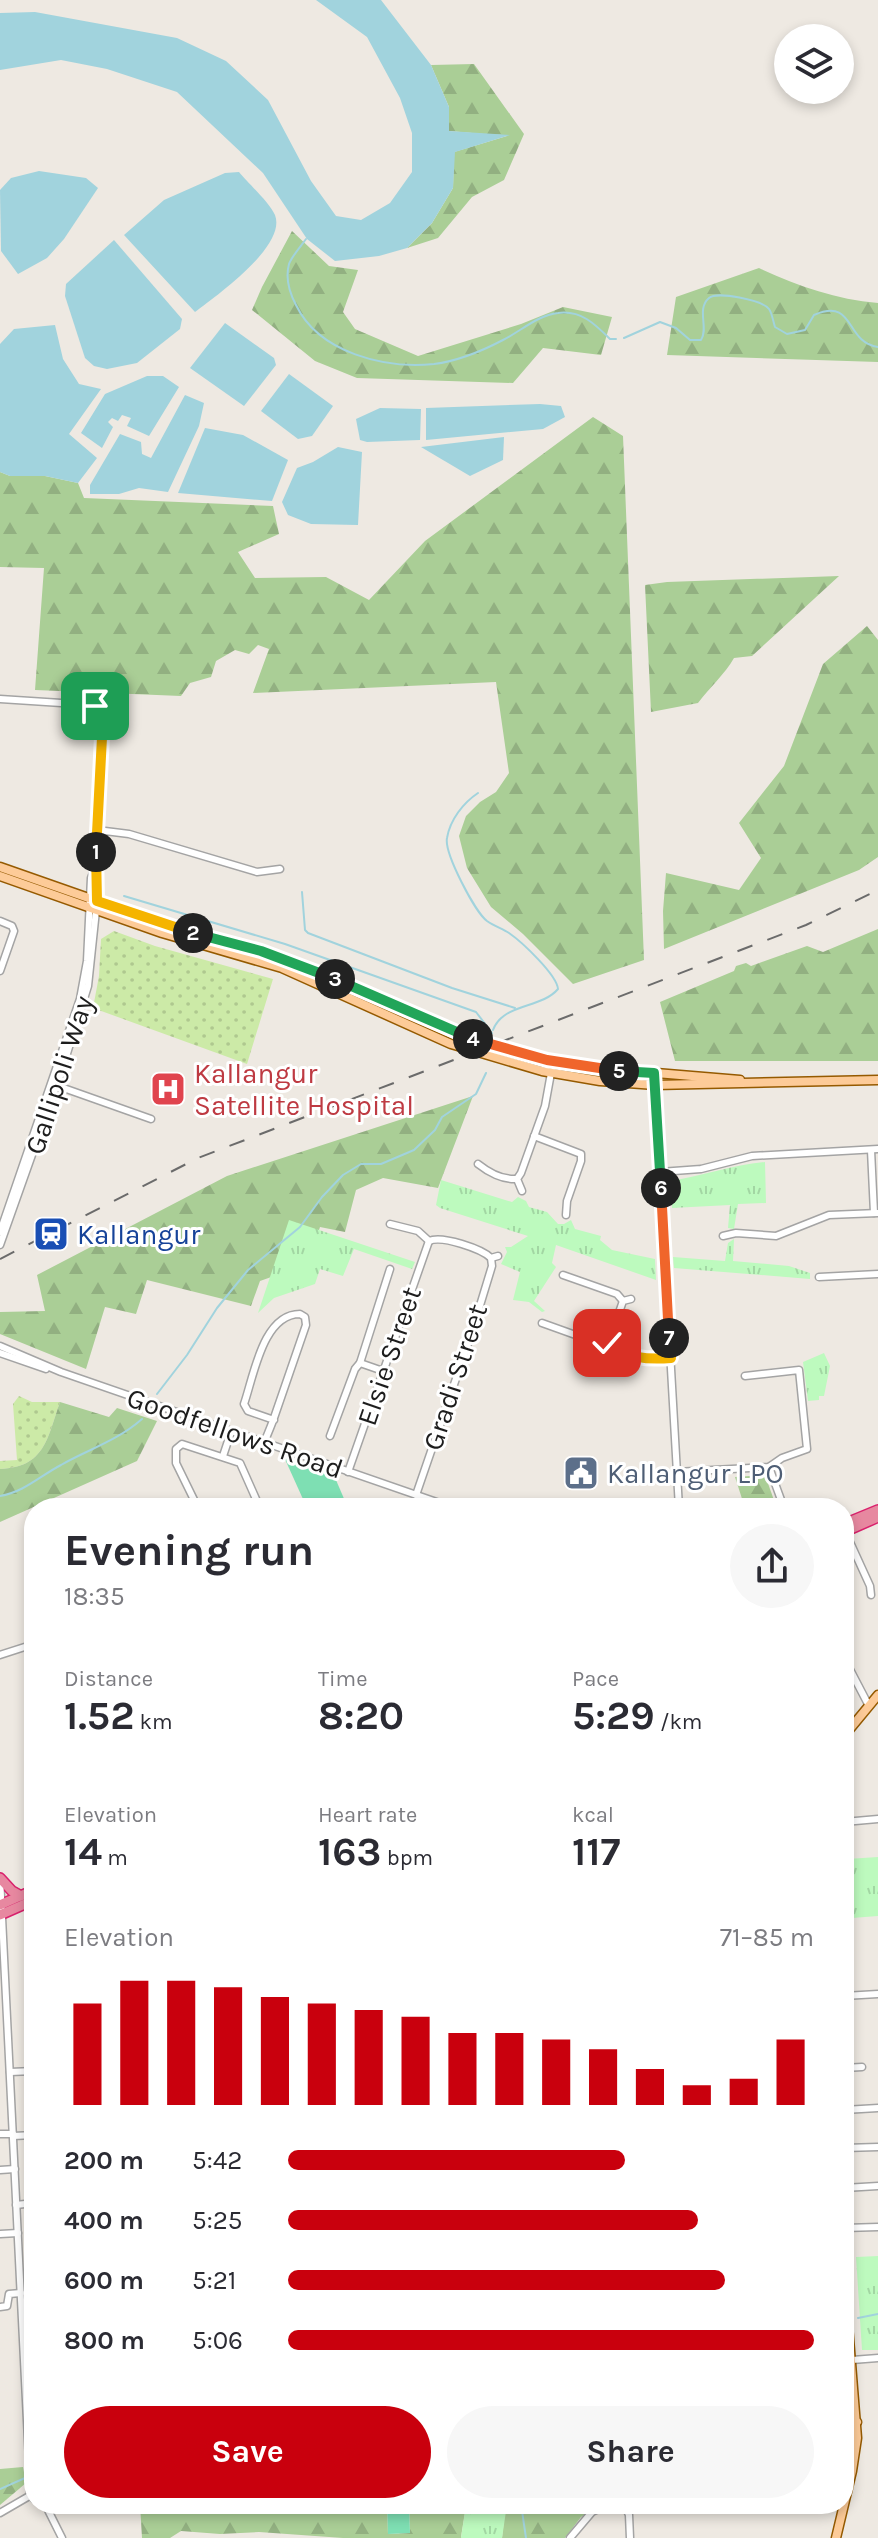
<!DOCTYPE html>
<meta charset="utf-8">
<style>
:root{--surface:#fff;--page:#f7f7f7;--text:#2b2b33;--muted:#7c7c81;--accent:#c9000d}
body{margin:0;font-family:Karla,sans-serif;background:var(--page);color:var(--text);height:100vh;display:flex;flex-direction:column;font-size:30px;white-space:nowrap}
*{box-sizing:border-box;margin:0}
p{font-size:26px;color:var(--muted)}
.icon{flex:none;width:44px;height:44px;fill:none;stroke:currentColor;stroke-width:2;stroke-linecap:round;stroke-linejoin:round}
.map{position:relative;flex:1;overflow:hidden}
.details{position:absolute;left:24px;top:1498px;width:830px;height:1016px;display:flex;flex-direction:column;background:var(--surface);border-radius:32px;box-shadow:0 4px 12px #0003}
.details>*{flex:none}
.controls{position:absolute;left:774px;top:24px;display:grid;gap:16px}
.controls a{display:grid;place-items:center;width:80px;height:80px;border-radius:50%;background:var(--surface);box-shadow:0 4px 12px #0003;font-size:40px}
.pin{position:absolute;display:grid;place-items:center;width:68px;height:68px;color:#fff;margin:-34px;border-radius:16px;box-shadow:0 4px 12px #0006}
.km{position:absolute;width:40px;height:40px;margin:-20px;border-radius:50%;background:#222;color:#fff;font-size:22px;line-height:40px;text-align:center}
.round{display:grid;place-items:center;flex:none;width:84px;height:84px;border-radius:42px;background:var(--page)}
.summary{display:flex;align-items:center;justify-content:space-between;height:136px;padding:0 40px}
h1{font-size:44px;font-weight:700;line-height:60px}
.figures{display:grid;grid-template-columns:repeat(3,1fr);gap:12px;height:136px;padding:8px 40px}
.figures div{display:grid;align-content:center}
.figures b{font-size:40px;font-weight:700}
.figures small{font-size:22px;font-weight:400}
.figures p{font-size:22px}
.chart{height:224px;padding:16px 40px}
.chart p{display:flex;justify-content:space-between}
.chart svg{width:100%;height:144px;margin-top:8px;stroke:var(--accent);stroke-width:6}
.action{display:flex;gap:16px;margin-top:auto;padding:16px 40px}
.action a{flex:1;height:92px;border-radius:48px;background:var(--accent);color:#fff;font-size:32px;font-weight:700;line-height:92px;text-align:center}
.action a+a{background:var(--page);color:var(--text)}
ul{padding:0 40px;list-style:none;font-size:26px}
li{display:grid;grid-template-columns:128px 96px 1fr;align-items:center;height:60px}
li i{height:20px;border-radius:10px;background:var(--accent)}
.map>svg:first-child{display:block}
.grass{fill:url(#grass-dots)}
.forest{fill:url(#forest-firs)}
.park{fill:url(#park-tufts)}
.pitch{fill:#7edfb3}
.water{fill:#a1d3dd}
.lines{fill:none;stroke-linecap:round;stroke-linejoin:round}
.stream{stroke:#a1d3dd;stroke-width:2}
.minor-casing{stroke:#a4a4a4;stroke-width:9}
.major-casing{stroke:#955a00;stroke-width:11}
.highway-casing{stroke:#da216d;stroke-width:12}
.minor{stroke:#fff;stroke-width:6}
.major{stroke:#fdcb98;stroke-width:8}
.highway{stroke:#e788a0;stroke-width:9}
.rail{stroke:#6b6b6b;stroke-width:2;stroke-dasharray:16 16;stroke-linecap:butt}
.split-1-casing{stroke:#fff;stroke-width:16}
.split-2-casing{stroke:#fff;stroke-width:16}
.split-3-casing{stroke:#fff;stroke-width:16}
.split-4-casing{stroke:#fff;stroke-width:16}
.split-5-casing{stroke:#fff;stroke-width:16}
.split-6-casing{stroke:#fff;stroke-width:16}
.split-7-casing{stroke:#fff;stroke-width:16}
.split-8-casing{stroke:#fff;stroke-width:16}
.split-1{stroke:#f5b400;stroke-width:10}
.split-2{stroke:#f5b400;stroke-width:10}
.split-3{stroke:#22a559;stroke-width:10}
.split-4{stroke:#22a559;stroke-width:10}
.split-5{stroke:#f0652b;stroke-width:10}
.split-6{stroke:#22a559;stroke-width:10}
.split-7{stroke:#f0652b;stroke-width:10}
.split-8{stroke:#f5b400;stroke-width:10}
.labels{text-anchor:middle;dominant-baseline:central;stroke-width:6;stroke-linejoin:round;paint-order:stroke}
.health-label{font-size:28px;fill:#be3a42;stroke:#fff;text-anchor:start}
.street-label{font-size:28px;fill:#1d1d1d;stroke:#fff}
.transit-label{font-size:28px;fill:#164399;stroke:#fff;text-anchor:start}
.service-label{font-size:28px;fill:#4e5e75;stroke:#fff;text-anchor:start}
</style>
<div class="map">
<svg width="878" height="2538" viewBox="0 0 878 2538">
<defs>
<pattern id="grass-dots" width="8" height="8" patternUnits="userSpaceOnUse" patternTransform="scale(2)"><rect width="8" height="8" fill="#cceaa7"/><path d="M2 2h.1M6 6h.1" fill="none" stroke="#afc88f" stroke-width="1.8" stroke-linecap="round"/></pattern>
<pattern id="forest-firs" width="22" height="20" patternUnits="userSpaceOnUse" patternTransform="scale(2)"><rect width="22" height="20" fill="#aace96"/><path d="M5 1l3.5 6h-7zM16 11l3.5 6h-7z" fill="#92b081"/></pattern>
<pattern id="park-tufts" width="24" height="20" patternUnits="userSpaceOnUse" patternTransform="scale(2)"><rect width="24" height="20" fill="#bdfabe"/><path d="M3 7l-1-3M5 7V3M7 7l1-3M15 17l-1-3M17 17v-4M19 17l1-3" fill="none" stroke="#a2d6a3"/></pattern>
</defs>
<rect width="100%" height="100%" fill="#eee9e2"/>
<g class="grass">
<path d="M114,931L155,946L273,979L247,1064L93,1008L99,976L101,939Z"/>
<path d="M19,1396L32,1402H60C47,1439 45,1467 0,1469V1461L17,1460L13,1404Z"/>
</g>
<g class="forest">
<path d="M474,64L524,134L504,180L472,197L438,238L407,248L432,223L453,188L454,152L507,136L449,131V107L431,65Z"/>
<path d="M292,231L329,266L358,270L343,312L355,329L418,356L521,324L563,307L612,317L601,355L543,348L513,383L357,378L315,361L252,310L262,287Z"/>
<path d="M759,268C798,286 835,299 878,303V362L667,355L676,297Z"/>
<path d="M593,417L623,436L644,960L573,984L523,934L491,907L467,868L459,836L466,816L480,802L496,792L509,773L496,682L253,693L269,649L258,645L249,654L235,650L216,661L211,677L190,683L181,696L35,690L44,568L0,567V472L10,476H45L78,483L84,498L273,506L279,534L238,552L255,578L326,577L369,600L425,541Z"/>
<path d="M839,576L752,656L734,658C725,674 709,688 698,703L651,712L645,585L667,582Z"/>
<path d="M867,626L878,640V857L859,870L664,949L663,911L666,873L739,890L761,858L739,823L784,766L823,664Z"/>
<path d="M878,929V1061H675L660,1002L734,971L736,966L746,963L751,966L807,946L823,952Z"/>
<path d="M473,1096L438,1188L383,1178L356,1190L345,1232L320,1227L308,1264L260,1281L251,1306L147,1280L136,1314L105,1307L86,1369L0,1334V1312L45,1311L37,1275L227,1176Z"/>
<path d="M60,1402L109,1417L117,1408L157,1421L137,1461L0,1522V1469C45,1467 47,1439 60,1402Z"/>
<path d="M765,1475L775,1503L763,1508H745L735,1477Z"/>
<path d="M23,2467L26,2483L0,2505V2469Z"/>
<path d="M140,2504H387L388,2534L410,2533L409,2504H601L581,2517L565,2538H502L505,2511L466,2506L461,2537L464,2538H343L259,2532L220,2534L181,2531L170,2538H142Z"/>
</g>
<g class="park">
<path d="M765,1162L766,1203L738,1204L734,1229L728,1228L730,1205L672,1208L671,1181C702,1176 733,1165 765,1162Z"/>
<path d="M441,1180L512,1202L518,1197L526,1201L529,1207L547,1212L558,1224H564L571,1220L575,1229L601,1236L600,1240L612,1250L655,1259L656,1280L556,1245L552,1263L556,1267L534,1301L545,1311L542,1312L529,1302L513,1300L520,1272L501,1264L507,1252L505,1247H511L528,1236L440,1208L436,1205Z"/>
<path d="M289,1220L415,1262L412,1269L354,1249L343,1276L320,1269L315,1284L274,1298L258,1313Z"/>
<path d="M734,1239L733,1261L789,1266L810,1273V1279L674,1268L673,1257L725,1261L728,1243Z"/>
<path d="M824,1353L830,1366L824,1396H819V1400L808,1401L803,1362Z"/>
<path d="M878,1857V1916L852,1918L847,1859Z"/>
<path d="M878,2256V2350H862L856,2257Z"/>
<path d="M466,2505L506,2511L502,2538H461Z"/>
</g>
<g class="pitch">
<path d="M284,1457L333,1473L348,1508H307Z"/>
<path d="M387,2504H409L410,2533L388,2534Z"/>
</g>
<g class="water">
<path d="M316,0H381L431,65L449,107V131L510,135L455,152L453,188L432,223L407,248L379,256L335,261L307,239L263,173L177,92L107,69L61,60L0,70V13L35,12L177,38L226,61L268,100L311,181L336,216L361,220L390,203L412,172V133L400,98L367,37Z"/>
<path d="M39,171L86,178L98,188L64,239L47,258L18,274L1,251L0,190L11,178Z"/>
<path d="M239,172C248,183 269,202 275,215C287,246 216,296 195,312L124,235L164,200L225,173Z"/>
<path d="M114,240L182,319L180,329L137,363L107,369L94,366L85,358L65,296L66,284Z"/>
<path d="M225,323L274,358L276,365L244,406L190,368Z"/>
<path d="M55,325L63,359L79,384L101,389L69,434L97,458L78,483L45,476H10L0,472V344L14,329Z"/>
<path d="M289,374L333,406L312,436L298,439L261,411Z"/>
<path d="M147,376H163L179,387L149,436L127,426L131,418L122,415L118,421L112,418L108,422L113,427L102,448L81,433L105,394Z"/>
<path d="M185,395L204,403L199,426L168,492L139,488L119,494H90V485L120,434L141,442L142,454L151,458Z"/>
<path d="M540,404L561,406L565,417L543,429L426,440V408Z"/>
<path d="M380,408L421,409L420,440L367,442L360,440L356,419Z"/>
<path d="M205,428L243,435L288,460L272,501L178,493Z"/>
<path d="M504,437L503,460L470,476L421,447Z"/>
<path d="M338,447L362,452L358,525L311,524L288,515L282,502L297,468L313,462Z"/>
</g>
<g class="lines">
<g class="stream">
<path d="M306,239C301,246 292,256 289,264C285,279 289,292 296,305C319,353 385,369 434,364C458,361 482,351 503,340C521,331 538,315 558,313C581,310 595,324 610,339H616"/>
<path d="M624,338L660,322L676,328L690,340H701C709,328 696,309 709,298C717,291 762,300 769,309C772,313 773,321 775,327L787,334L805,330L814,315C856,297 844,342 878,347"/>
<path d="M478,793C463,803 450,820 447,838C444,853 475,912 487,921C494,926 503,929 509,933C522,942 557,975 558,989C541,1009 503,1003 493,1030"/>
<path d="M302,892L305,930L308,933L452,988L515,1008"/>
<path d="M124,896L285,944L476,1012L492,1033"/>
<path d="M157,1394L187,1355L217,1308L248,1270L300,1227L322,1197L343,1175L361,1164H381L414,1150L435,1130L442,1117L476,1094L486,1073"/>
<path d="M0,1496C24,1492 40,1476 61,1465C89,1449 117,1441 142,1419"/>
<path d="M858,2318L878,2314"/>
<path d="M0,2489L25,2478"/>
<path d="M521,2504L526,2538"/>
</g>
<defs>
<g id="minor">
<path d="M0,699L92,705L101,712L103,722L95,867L97,901L88,986L60,1076L0,1245"/>
<path d="M97,830L129,834L257,872L280,869"/>
<path d="M0,921L12,926L14,931L0,971"/>
<path d="M654,1073L679,1508"/>
<path d="M55,1085L151,1119"/>
<path d="M534,1136L581,1154V1161L567,1201L566,1215"/>
<path d="M871,1150L874,1213"/>
<path d="M478,1164C488,1172 503,1180 517,1179"/>
<path d="M660,1172L701,1169L752,1156L878,1149"/>
<path d="M522,1191L517,1179L521,1173L545,1106L551,1073"/>
<path d="M390,1224L418,1231L429,1241"/>
<path d="M0,1232L80,999L87,961L91,878L94,870"/>
<path d="M723,1236L736,1233L776,1236L829,1215L878,1213"/>
<path d="M429,1241C442,1235 482,1249 491,1258L498,1256"/>
<path d="M563,1275L617,1294L623,1301"/>
<path d="M819,1277L878,1274"/>
<path d="M542,1323L595,1342L608,1344L614,1349L638,1358H671"/>
<path d="M608,1344L623,1301L631,1299"/>
<path d="M0,1346L61,1372L454,1508"/>
<path d="M0,1353L46,1369"/>
<path d="M360,1363L383,1371"/>
<path d="M330,1436L355,1369L360,1363L390,1269"/>
<path d="M264,1443C268,1433 272,1424 275,1415L306,1325L305,1317L300,1314C263,1314 254,1375 244,1404L248,1411L274,1420"/>
<path d="M223,1456L231,1432"/>
<path d="M769,1467L784,1508"/>
<path d="M348,1472L429,1241"/>
<path d="M676,1472L769,1467L782,1458L807,1449L799,1370L745,1376"/>
<path d="M416,1495L471,1335L492,1266L491,1258"/>
<path d="M198,1508L176,1463V1449L182,1444L240,1463L260,1508"/>
<path d="M844,1529L870,1586L871,1595"/>
<path d="M0,1655L34,1644"/>
<path d="M844,1658L869,1706"/>
<path d="M844,1822L878,1819"/>
<path d="M0,1877L29,2461L34,2480"/>
<path d="M844,1996L878,1994"/>
<path d="M844,2068L862,2067"/>
<path d="M10,2072L34,2071"/>
<path d="M844,2110L878,2108"/>
<path d="M0,2134H13"/>
<path d="M13,2136L34,2135"/>
<path d="M844,2148L878,2147"/>
<path d="M0,2170L15,2169"/>
<path d="M844,2188L878,2186"/>
<path d="M16,2205L34,2203"/>
<path d="M844,2228L878,2227"/>
<path d="M0,2234L18,2233"/>
<path d="M0,2307L7,2306L9,2294L21,2293"/>
<path d="M852,2360L878,2358"/>
<path d="M844,2438H857"/>
<path d="M34,2485L30,2492L34,2499"/>
<path d="M45,2504L62,2538"/>
<path d="M624,2504L629,2515L630,2538"/>
<path d="M0,2513L31,2495"/>
<path d="M570,2538L592,2512L610,2504"/>
</g>
<g id="major">
<path d="M0,867L157,922L299,964L432,1023L494,1046L584,1067L740,1080"/>
<path d="M0,876L162,933L282,968L451,1044L542,1071L600,1081L655,1085L878,1080"/>
<path d="M844,1736L878,1695"/>
<path d="M844,2432L857,2422"/>
<path d="M836,2538L852,2471L857,2438L844,2276"/>
</g>
<g id="highway">
<path d="M844,1524L878,1510"/>
<path d="M844,1532L878,1517"/>
<path d="M0,1878L12,1891L21,1896"/>
<path d="M0,1905L34,1890"/>
<path d="M0,1915L34,1900"/>
</g>
</defs>
<use href="#minor" class="minor-casing"/>
<use href="#major" class="major-casing"/>
<use href="#highway" class="highway-casing"/>
<use href="#minor" class="minor"/>
<use href="#major" class="major"/>
<use href="#highway" class="highway"/>
<path class="rail" d="M0,1259L198,1158L806,925L878,890"/>
</g>
<g class="lines">
<defs>
<path id="split-1" d="M95,706L103,718L96,852"/>
<path id="split-2" d="M96,852L97,901L193,933"/>
<path id="split-3" d="M193,933L261,951L335,979"/>
<path id="split-4" d="M335,979L473,1039"/>
<path id="split-5" d="M473,1039L547,1060L619,1071"/>
<path id="split-6" d="M619,1071L654,1073L661,1188"/>
<path id="split-7" d="M661,1188L669,1338"/>
<path id="split-8" d="M607,1343C626,1358 647,1360 671,1358L669,1338"/>
</defs>
<use href="#split-1" class="split-1-casing"/>
<use href="#split-2" class="split-2-casing"/>
<use href="#split-3" class="split-3-casing"/>
<use href="#split-4" class="split-4-casing"/>
<use href="#split-5" class="split-5-casing"/>
<use href="#split-6" class="split-6-casing"/>
<use href="#split-7" class="split-7-casing"/>
<use href="#split-8" class="split-8-casing"/>
<use href="#split-1" class="split-1"/>
<use href="#split-2" class="split-2"/>
<use href="#split-3" class="split-3"/>
<use href="#split-4" class="split-4"/>
<use href="#split-5" class="split-5"/>
<use href="#split-6" class="split-6"/>
<use href="#split-7" class="split-7"/>
<use href="#split-8" class="split-8"/>
</g>
<defs>
<symbol id="hospital-square" viewBox="-11 -11 22 22"><rect x="-9" y="-9" width="18" height="18" rx="4" fill="#e0444e" stroke="#fff"/><path d="M-5-5h3v3.5h4V-5h3V5h-3V1.5h-4V5h-3Z" fill="#fff"/></symbol>
<symbol id="station-square" viewBox="-11 -11 22 22"><rect x="-9" y="-9" width="18" height="18" rx="4" fill="#1a4fb4" stroke="#fff"/><path d="M-3-6H3Q5-6 5-4V2Q5 4 3 4L4.5 6H3L1.5 4h-3L-3 6H-4.5L-3 4Q-5 4-5 2V-4Q-5-6-3-6ZM-3.5-4v3h7v-3ZM-3.5 1v1.5H-2V1ZM2 1v1.5H3.5V1Z" fill="#fff"/></symbol>
<symbol id="civic-square" viewBox="-11 -11 22 22"><rect x="-9" y="-9" width="18" height="18" rx="4" fill="#5c6f8a" stroke="#fff"/><path d="M-.6-6.5H3V-4.5H.6V-3L4-1V1h2V6H-6V1h2V-1L-.6-3ZM-1.2 2.5V6h2.4V2.5Z" fill="#fff"/></symbol>
</defs>
<g fill-rule="evenodd">
<use href="#hospital-square" x="148" y="1069" width="40" height="40"/>
<use href="#station-square" x="31" y="1214" width="40" height="40"/>
<use href="#civic-square" x="561" y="1453" width="40" height="40"/>
</g>
<g class="labels">
<g class="health-label">
<text x="194" y="1073">Kallangur<tspan x="194" dy="32">Satellite Hospital</tspan></text>
</g>
<g class="street-label">
<text transform="translate(59 1075) rotate(-72)">Gallipoli Way</text>
<text transform="translate(389 1356) rotate(-71)">Elsie Street</text>
<text transform="translate(455 1377) rotate(-72)">Gradi Street</text>
<text transform="translate(235 1433) rotate(19)">Goodfellows Road</text>
</g>
<g class="transit-label">
<text x="77" y="1234">Kallangur</text>
</g>
<g class="service-label">
<text x="607" y="1473">Kallangur LPO</text>
</g>
</g>
</svg>
<div class="controls">
<a><svg class="icon" aria-label="layers" viewBox="0 0 24 24"><path d="M12 4l9 5-9 5-9-5zM3 14l9 5 9-5"/></svg></a>
</div>
<div class="pin" style="left:95px;top:706px;background:#1e9e55"><svg class="icon" aria-label="arrive" viewBox="0 0 24 24"><path d="M6 21V4h12l-3 4 3 4H6"/></svg></div>
<div class="pin" style="left:607px;top:1343px;background:#d93025"><svg class="icon" aria-label="check" viewBox="0 0 24 24"><path d="M5 12l5 5 9-10"/></svg></div>
<b class="km" style="left:96px;top:852px">1</b>
<b class="km" style="left:193px;top:933px">2</b>
<b class="km" style="left:335px;top:979px">3</b>
<b class="km" style="left:473px;top:1039px">4</b>
<b class="km" style="left:619px;top:1071px">5</b>
<b class="km" style="left:661px;top:1188px">6</b>
<b class="km" style="left:669px;top:1338px">7</b>
<section class="details">
<div class="summary"><div><h1>Evening run</h1><p>18:35</p></div><a class="round"><svg class="icon" aria-label="share" viewBox="0 0 24 24"><path d="M12 15V3M7 8l5-5 5 5M5 13v7h14v-7"/></svg></a></div>
<div class="figures">
<div><p>Distance</p><b>1.52<small> km</small></b></div>
<div><p>Time</p><b>8:20</b></div>
<div><p>Pace</p><b>5:29<small> /km</small></b></div>
</div>
<div class="figures">
<div><p>Elevation</p><b>14<small> m</small></b></div>
<div><p>Heart rate</p><b>163<small> bpm</small></b></div>
<div><p>kcal</p><b>117</b></div>
</div>
<div class="chart"><p><span>Elevation</span>71–85 m</p>
<svg viewBox="0 0 160 44" preserveAspectRatio="none"><path d="M5 44V13M15 44V6M25 44V6M35 44V8M45 44V11M55 44V13M65 44V15M75 44V17M85 44V22M95 44V22M105 44V24M115 44V27M125 44V33M135 44V38M145 44V36M155 44V24"/></svg>
</div>
<ul>
<li><b>200 m</b>5:42<i style="width:64%"></i></li>
<li><b>400 m</b>5:25<i style="width:78%"></i></li>
<li><b>600 m</b>5:21<i style="width:83%"></i></li>
<li><b>800 m</b>5:06<i style="width:100%"></i></li>
</ul>
<div class="action"><a>Save</a><a>Share</a></div>
</section>
</div>
